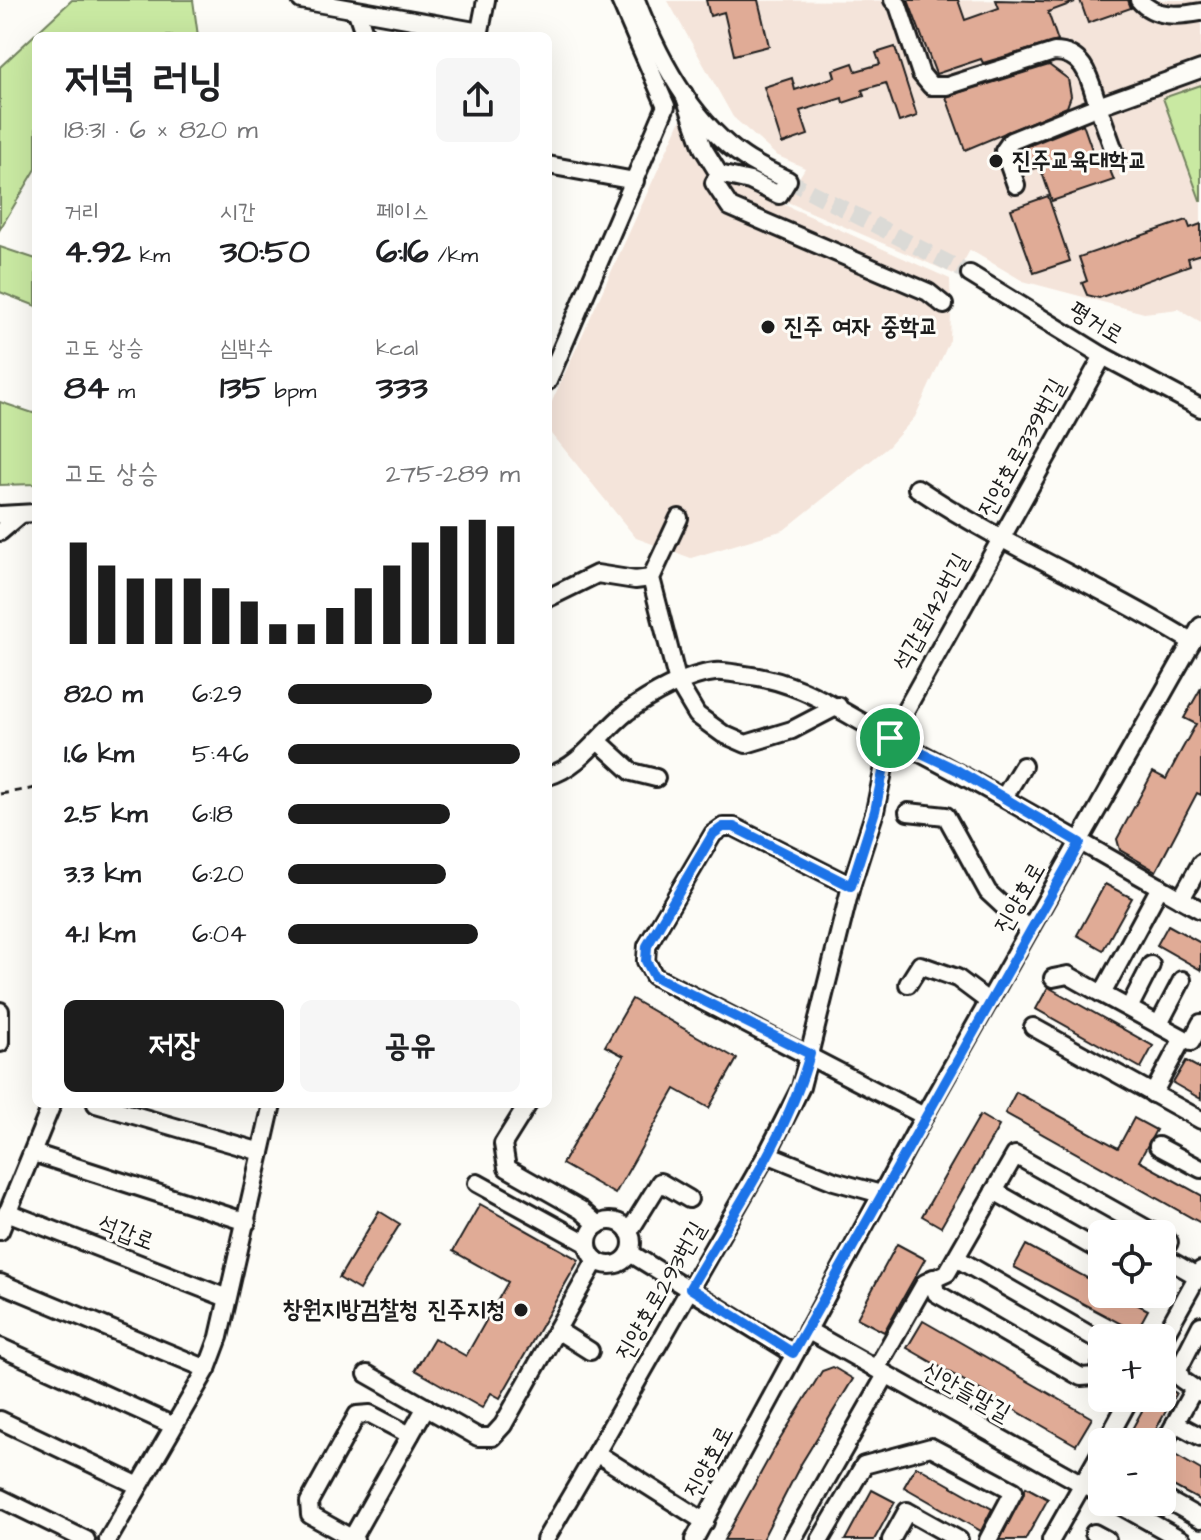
<!DOCTYPE html>
<html lang="ko">
<meta charset="utf-8">
<style>
:root{--surface:#fff;--page:#f6f6f6;--text:#202124;--muted:#757577;--accent:#1c1c1c}
body{margin:0;font-family:"Architects Daughter","Poor Story",sans-serif;background:var(--page);color:var(--text);height:100vh;display:flex;flex-direction:column;font-size:30px;white-space:nowrap}
*{box-sizing:border-box;margin:0}
p{font-size:26px;color:var(--muted)}
.icon{flex:none;width:44px;height:44px;fill:none;stroke:currentColor;stroke-width:2;stroke-linecap:round;stroke-linejoin:round}
.map{position:relative;flex:1;overflow:hidden}
.details{position:absolute;left:32px;top:32px;width:520px;height:1076px;display:flex;flex-direction:column;background:var(--surface);border-radius:12px;box-shadow:0 8px 32px #0002}
.details>*{flex:none}
.controls{position:absolute;left:1088px;top:1220px;display:grid;gap:16px}
.controls a{display:grid;place-items:center;width:88px;height:88px;border-radius:12px;background:var(--surface);box-shadow:0 8px 32px #0002;font-size:40px}
.pin{position:absolute;display:grid;place-items:center;width:68px;height:68px;color:#fff;margin:-34px;border:4px solid #fff;border-radius:50%;box-shadow:0 2px 8px #0007}
.round{display:grid;place-items:center;flex:none;width:84px;height:84px;border-radius:12px;background:var(--page)}
.overview{display:flex;align-items:center;justify-content:space-between;height:136px;padding:0 32px}
h1{font-size:44px;font-weight:700;line-height:60px}
.stats{display:grid;grid-template-columns:repeat(3,1fr);gap:12px;height:136px;padding:8px 32px}
.stats div{display:grid;align-content:center}
.stats b{font-size:34px;font-weight:700}
.stats small{font-size:22px;font-weight:400}
.stats p{font-size:22px}
.chart{height:224px;padding:16px 32px}
.chart p{display:flex;justify-content:space-between}
.chart svg{width:100%;height:144px;margin-top:8px;stroke:var(--accent);stroke-width:6}
.cta{display:flex;gap:16px;margin-top:auto;padding:16px 32px}
.cta a{flex:1;height:92px;border-radius:12px;background:var(--accent);color:#fff;font-size:32px;font-weight:700;line-height:92px;text-align:center}
.cta a+a{background:var(--page);color:var(--text)}
ul{padding:0 32px;list-style:none;font-size:26px}
li{display:grid;grid-template-columns:128px 96px 1fr;align-items:center;height:60px}
li i{height:20px;border-radius:10px;background:var(--accent)}
.map>svg:first-child{display:block}
.built{fill:#f4e4da}
.green{fill:#c9e9a2;stroke:#72825f;stroke-width:2}
.building{fill:#e0ab96;stroke:#1c1c1c;stroke-width:2}
.lines{fill:none;stroke-linecap:round;stroke-linejoin:round}
.minor-tunnel{stroke:#dbdad6;stroke-width:16;stroke-dasharray:16 8;stroke-linecap:butt}
.minor-casing{stroke:#1c1c1c;stroke-width:22}
.path{stroke:#1c1c1c;stroke-width:3;stroke-dasharray:8 6;stroke-linecap:butt}
.minor{stroke:#fdfcf7;stroke-width:16}
.route-casing{stroke:#fff;stroke-width:16}
.route{stroke:#1a73e8;stroke-width:10}
.poi-dot{fill:#1c1c1c;stroke:#fdfcf7;stroke-width:3}
.labels{text-anchor:middle;dominant-baseline:central;stroke-width:6;stroke-linejoin:round;paint-order:stroke}
.poi-label{font-size:24px;font-weight:bold;fill:#1c1c1c;stroke:#fdfcf7;text-anchor:start}
.street-label{font-size:24px;fill:#1c1c1c;stroke:#fdfcf7}
</style>
<div class="map">
<svg width="1201" height="1540" viewBox="0 0 1201 1540">
<rect width="100%" height="100%" fill="#fdfcf7"/>
<filter id="ink" filterUnits="userSpaceOnUse"><feTurbulence type="fractalNoise" baseFrequency=".0125" numOctaves="2"/><feDisplacementMap in="SourceGraphic" scale="16" xChannelSelector="R" yChannelSelector="G"/><feConvolveMatrix kernelMatrix="1 2 1 2 8 2 1 2 1" color-interpolation-filters="sRGB"/></filter>
<g filter="url(#ink)">
<g class="built">
<path d="M1201,0V322L1179,309L1144,313L1023,281L970,250L956,275L785,201L805,168L776,155L733,117L668,1Z"/>
<path d="M682,117L747,188L950,279L951,314L950,340L915,417L888,447L784,530L691,558L636,538L548,429V410Z"/>
</g>
<g class="green">
<path d="M72,0H193L198,36H36V169L0,229V67Z"/>
<path d="M1201,85V200H1200L1163,98Z"/>
<path d="M0,247L36,259V306L0,292Z"/>
<path d="M0,402L36,414V484L0,485Z"/>
</g>
<g class="building">
<path d="M706,0H758L769,46L734,55L724,12L710,16Z"/>
<path d="M908,0H958L965,20L999,8L996,0L1075,2L1048,12L1058,41L983,63L981,59L936,74Z"/>
<path d="M1080,0H1128L1131,8L1088,23Z"/>
<path d="M895,47L917,116L899,122L886,83L862,90L864,96L843,103L842,98L800,111L808,135L782,144L764,87L792,78L795,90L835,77L833,70L853,63L856,71L880,64L876,53Z"/>
<path d="M1049,65L1068,79L1071,96L1067,107L965,150L946,97Z"/>
<path d="M1083,124L1096,161L1105,158L1114,180L1052,201L1040,167L1026,171L1018,150Z"/>
<path d="M1048,196L1070,261L1034,273L1011,209Z"/>
<path d="M1187,220L1190,228L1201,224V254L1188,258L1190,265L1099,298L1087,295L1082,283L1087,281L1079,257Z"/>
<path d="M1201,688V795L1197,793L1156,871L1120,850L1117,839L1153,772L1166,779L1181,751L1196,724L1184,718Z"/>
<path d="M1105,884L1132,898L1103,950L1077,935Z"/>
<path d="M1168,925L1201,943V970L1157,945Z"/>
<path d="M1048,987L1153,1046L1141,1068L1036,1009Z"/>
<path d="M632,999L737,1059L709,1108L675,1089L615,1194L562,1164L624,1056L605,1046Z"/>
<path d="M1186,1061L1201,1069V1099L1173,1083Z"/>
<path d="M1016,1092L1118,1148L1134,1118L1156,1130L1139,1161L1201,1195V1223L1005,1113Z"/>
<path d="M980,1115L999,1126L941,1227L922,1216Z"/>
<path d="M480,1204L579,1260L500,1398L491,1393L482,1408L415,1370L434,1338L466,1356L508,1282L453,1251Z"/>
<path d="M379,1211L400,1224L359,1290L339,1278Z"/>
<path d="M897,1244L925,1259L884,1332L857,1318Z"/>
<path d="M1026,1245L1102,1286V1294H1117L1148,1310L1136,1332L1014,1267Z"/>
<path d="M923,1321L1092,1418L1076,1445L907,1348Z"/>
<path d="M833,1367L853,1379L801,1464L762,1540H724L774,1449L822,1371Z"/>
<path d="M1162,1385L1176,1393L1149,1442H1125L1149,1398H1162Z"/>
<path d="M1175,1455L1201,1470V1501L1162,1480Z"/>
<path d="M916,1466L992,1509L981,1531L904,1487Z"/>
<path d="M1026,1487L1048,1499L1025,1540H1000Z"/>
<path d="M872,1490L895,1502L874,1540H845Z"/>
</g>
<g class="lines">
<path class="minor-tunnel" d="M788,180L970,274"/>
<defs>
<g id="minor">
<path d="M301,0L480,32"/>
<path d="M636,0C658,57 692,122 744,157C757,166 773,173 788,180L779,195L750,181L719,174"/>
<path d="M893,0L898,5L921,74L931,86H947L1054,52C1086,52 1090,81 1098,106L1011,141L1004,151L1016,185"/>
<path d="M1139,0C1154,18 1179,16 1201,12"/>
<path d="M357,12L365,36"/>
<path d="M479,36L486,0"/>
<path d="M684,94L703,148L719,174L714,183L730,207L928,292L944,305"/>
<path d="M1117,159L1098,106L1201,69"/>
<path d="M548,165L635,181"/>
<path d="M970,274L1103,356L1201,408"/>
<path d="M548,381L666,106L620,0"/>
<path d="M917,488C1005,547 1102,586 1192,642"/>
<path d="M0,515L36,513"/>
<path d="M679,518L651,578L678,683L697,715L723,734L746,744L792,730L838,706"/>
<path d="M0,532L20,515"/>
<path d="M548,598L597,574L635,580L651,578"/>
<path d="M598,741L632,772L656,778"/>
<path d="M548,776C582,766 600,733 627,712C650,695 686,675 715,672C724,671 736,674 745,675C803,681 843,714 893,739C998,792 1098,853 1201,910"/>
<path d="M1004,797L1023,766"/>
<path d="M908,812L946,816L988,892L1029,930"/>
<path d="M851,886L734,827H723L713,834L647,946L646,961L654,976L924,1116"/>
<path d="M1181,899L1201,863"/>
<path d="M1053,978L1068,975L1102,994"/>
<path d="M908,984L920,965L957,978L989,1002"/>
<path d="M1129,1008L1151,965"/>
<path d="M0,1011V1043"/>
<path d="M1159,1024L1182,980"/>
<path d="M1033,1027L1201,1120"/>
<path d="M1191,1042L1201,1023"/>
<path d="M1153,1094L1183,1038L1102,994L1160,887"/>
<path d="M96,1104L261,1152"/>
<path d="M528,1104L503,1144L507,1168L581,1210L598,1225"/>
<path d="M1158,1146L1201,1169"/>
<path d="M33,1153L247,1222"/>
<path d="M767,1154L834,1181L881,1194"/>
<path d="M477,1183L588,1244"/>
<path d="M994,1191L1102,1252"/>
<path d="M7,1212L227,1298"/>
<circle cx="610" cy="1243" r="22"/>
<path d="M0,1231L52,1104"/>
<path d="M629,1232L660,1182L689,1199"/>
<path d="M1162,1238L1169,1242L1162,1255"/>
<path d="M630,1253L793,1353"/>
<path d="M1162,1256L1197,1276"/>
<path d="M956,1258L1102,1342"/>
<path d="M933,1278L936,1293L1081,1377L1095,1376L1102,1364"/>
<path d="M0,1283L207,1369"/>
<path d="M1201,1325L1178,1370L1182,1380L1201,1393"/>
<path d="M557,1330L590,1351"/>
<path d="M807,1330L1102,1495"/>
<path d="M1162,1340L1201,1270"/>
<path d="M0,1347L172,1425"/>
<path d="M876,1369L925,1283L947,1273L1015,1155L1156,1234"/>
<path d="M367,1374L478,1437H492L503,1425L596,1260"/>
<path d="M0,1420L137,1485"/>
<path d="M1175,1423L1201,1437"/>
<path d="M1106,1442L1130,1398"/>
<path d="M1162,1447L1194,1389"/>
<path d="M596,1453L767,1154L801,1087L851,886L875,811L890,738L1103,356"/>
<path d="M1162,1497L1201,1519"/>
<path d="M0,1498L86,1540"/>
<path d="M1114,1502L1182,1540"/>
<path d="M1094,1533L1107,1540"/>
<path d="M108,1540L207,1369L219,1337L272,1104"/>
<path d="M351,1540L426,1407"/>
<path d="M355,1540L310,1515L309,1502L357,1415L370,1414L410,1435"/>
<path d="M545,1540L596,1453L705,1522"/>
<path d="M694,1540L924,1116L1201,626"/>
<path d="M792,1540L886,1375"/>
<path d="M820,1540L864,1465L931,1447L1014,1491L988,1540"/>
<path d="M891,1540L907,1511L959,1540"/>
<path d="M1051,1540L1102,1450"/>
</g>
</defs>
<use href="#minor" class="minor-casing"/>
<path class="path" d="M0,794L36,788"/>
<use href="#minor" class="minor"/>
</g>
</g>
<g class="lines" filter="url(#ink)">
<defs>
<path id="route" d="M890,738L955,769L1080,843L793,1353L690,1288C733,1213 787,1137 810,1054L654,976L646,961L647,946L713,834L723,827H734L851,886L875,811Z"/>
</defs>
<use href="#route" class="route-casing"/>
<use href="#route" class="route"/>
</g>
<g class="poi-dot">
<circle cx="996" cy="161" r="8"/>
<circle cx="768" cy="327" r="8"/>
<circle cx="521" cy="1310" r="8"/>
</g>
<g class="labels">
<g class="poi-label">
<text x="1012" y="161">진주교육대학교</text>
<text x="784" y="327">진주 여자 중학교</text>
<text x="505" y="1310" text-anchor="end">창원지방검찰청 진주지청</text>
</g>
<g class="street-label">
<text transform="translate(1096 323) rotate(31)">평거로</text>
<text transform="translate(1022 448) rotate(-61)">진양호로339번길</text>
<text transform="translate(931 612) rotate(-61)">석갑로142번길</text>
<text transform="translate(1020 898) rotate(-60)">진양호로</text>
<text transform="translate(126 1233) rotate(21)">석갑로</text>
<text transform="translate(661 1291) rotate(-60)">진양호로293번길</text>
<text transform="translate(966 1392) rotate(29)">신안들말길</text>
<text transform="translate(709 1462) rotate(-62)">진양호로</text>
</g>
</g>
</svg>
<div class="controls">
<a><svg class="icon" aria-label="locate" viewBox="0 0 24 24"><circle cx="12" cy="12" r="6"/><path d="M12 2v4M12 18v4M2 12h4M18 12h4"/></svg></a>
<a>+</a>
<a>−</a>
</div>
<div class="pin" style="left:890px;top:738px;background:#1e9e55"><svg class="icon" aria-label="arrive" viewBox="0 0 24 24"><path d="M6 21V4h12l-3 4 3 4H6"/></svg></div>
<section class="details">
<div class="overview"><div><h1>저녁 러닝</h1><p>18:31 · 6 × 820 m</p></div><a class="round"><svg class="icon" aria-label="share" viewBox="0 0 24 24"><path d="M12 15V3M7 8l5-5 5 5M5 13v7h14v-7"/></svg></a></div>
<div class="stats">
<div><p>거리</p><b>4.92<small> km</small></b></div>
<div><p>시간</p><b>30:50</b></div>
<div><p>페이스</p><b>6:16<small> /km</small></b></div>
</div>
<div class="stats">
<div><p>고도 상승</p><b>84<small> m</small></b></div>
<div><p>심박수</p><b>135<small> bpm</small></b></div>
<div><p>kcal</p><b>333</b></div>
</div>
<div class="chart"><p><span>고도 상승</span>275–289 m</p>
<svg viewBox="0 0 160 44" preserveAspectRatio="none"><path d="M5 44V13M15 44V20M25 44V24M35 44V24M45 44V24M55 44V27M65 44V31M75 44V38M85 44V38M95 44V33M105 44V27M115 44V20M125 44V13M135 44V8M145 44V6M155 44V8"/></svg>
</div>
<ul>
<li><b>820 m</b>6:29<i style="width:62%"></i></li>
<li><b>1.6 km</b>5:46<i style="width:100%"></i></li>
<li><b>2.5 km</b>6:18<i style="width:70%"></i></li>
<li><b>3.3 km</b>6:20<i style="width:68%"></i></li>
<li><b>4.1 km</b>6:04<i style="width:82%"></i></li>
</ul>
<div class="cta"><a>저장</a><a>공유</a></div>
</section>
</div>
